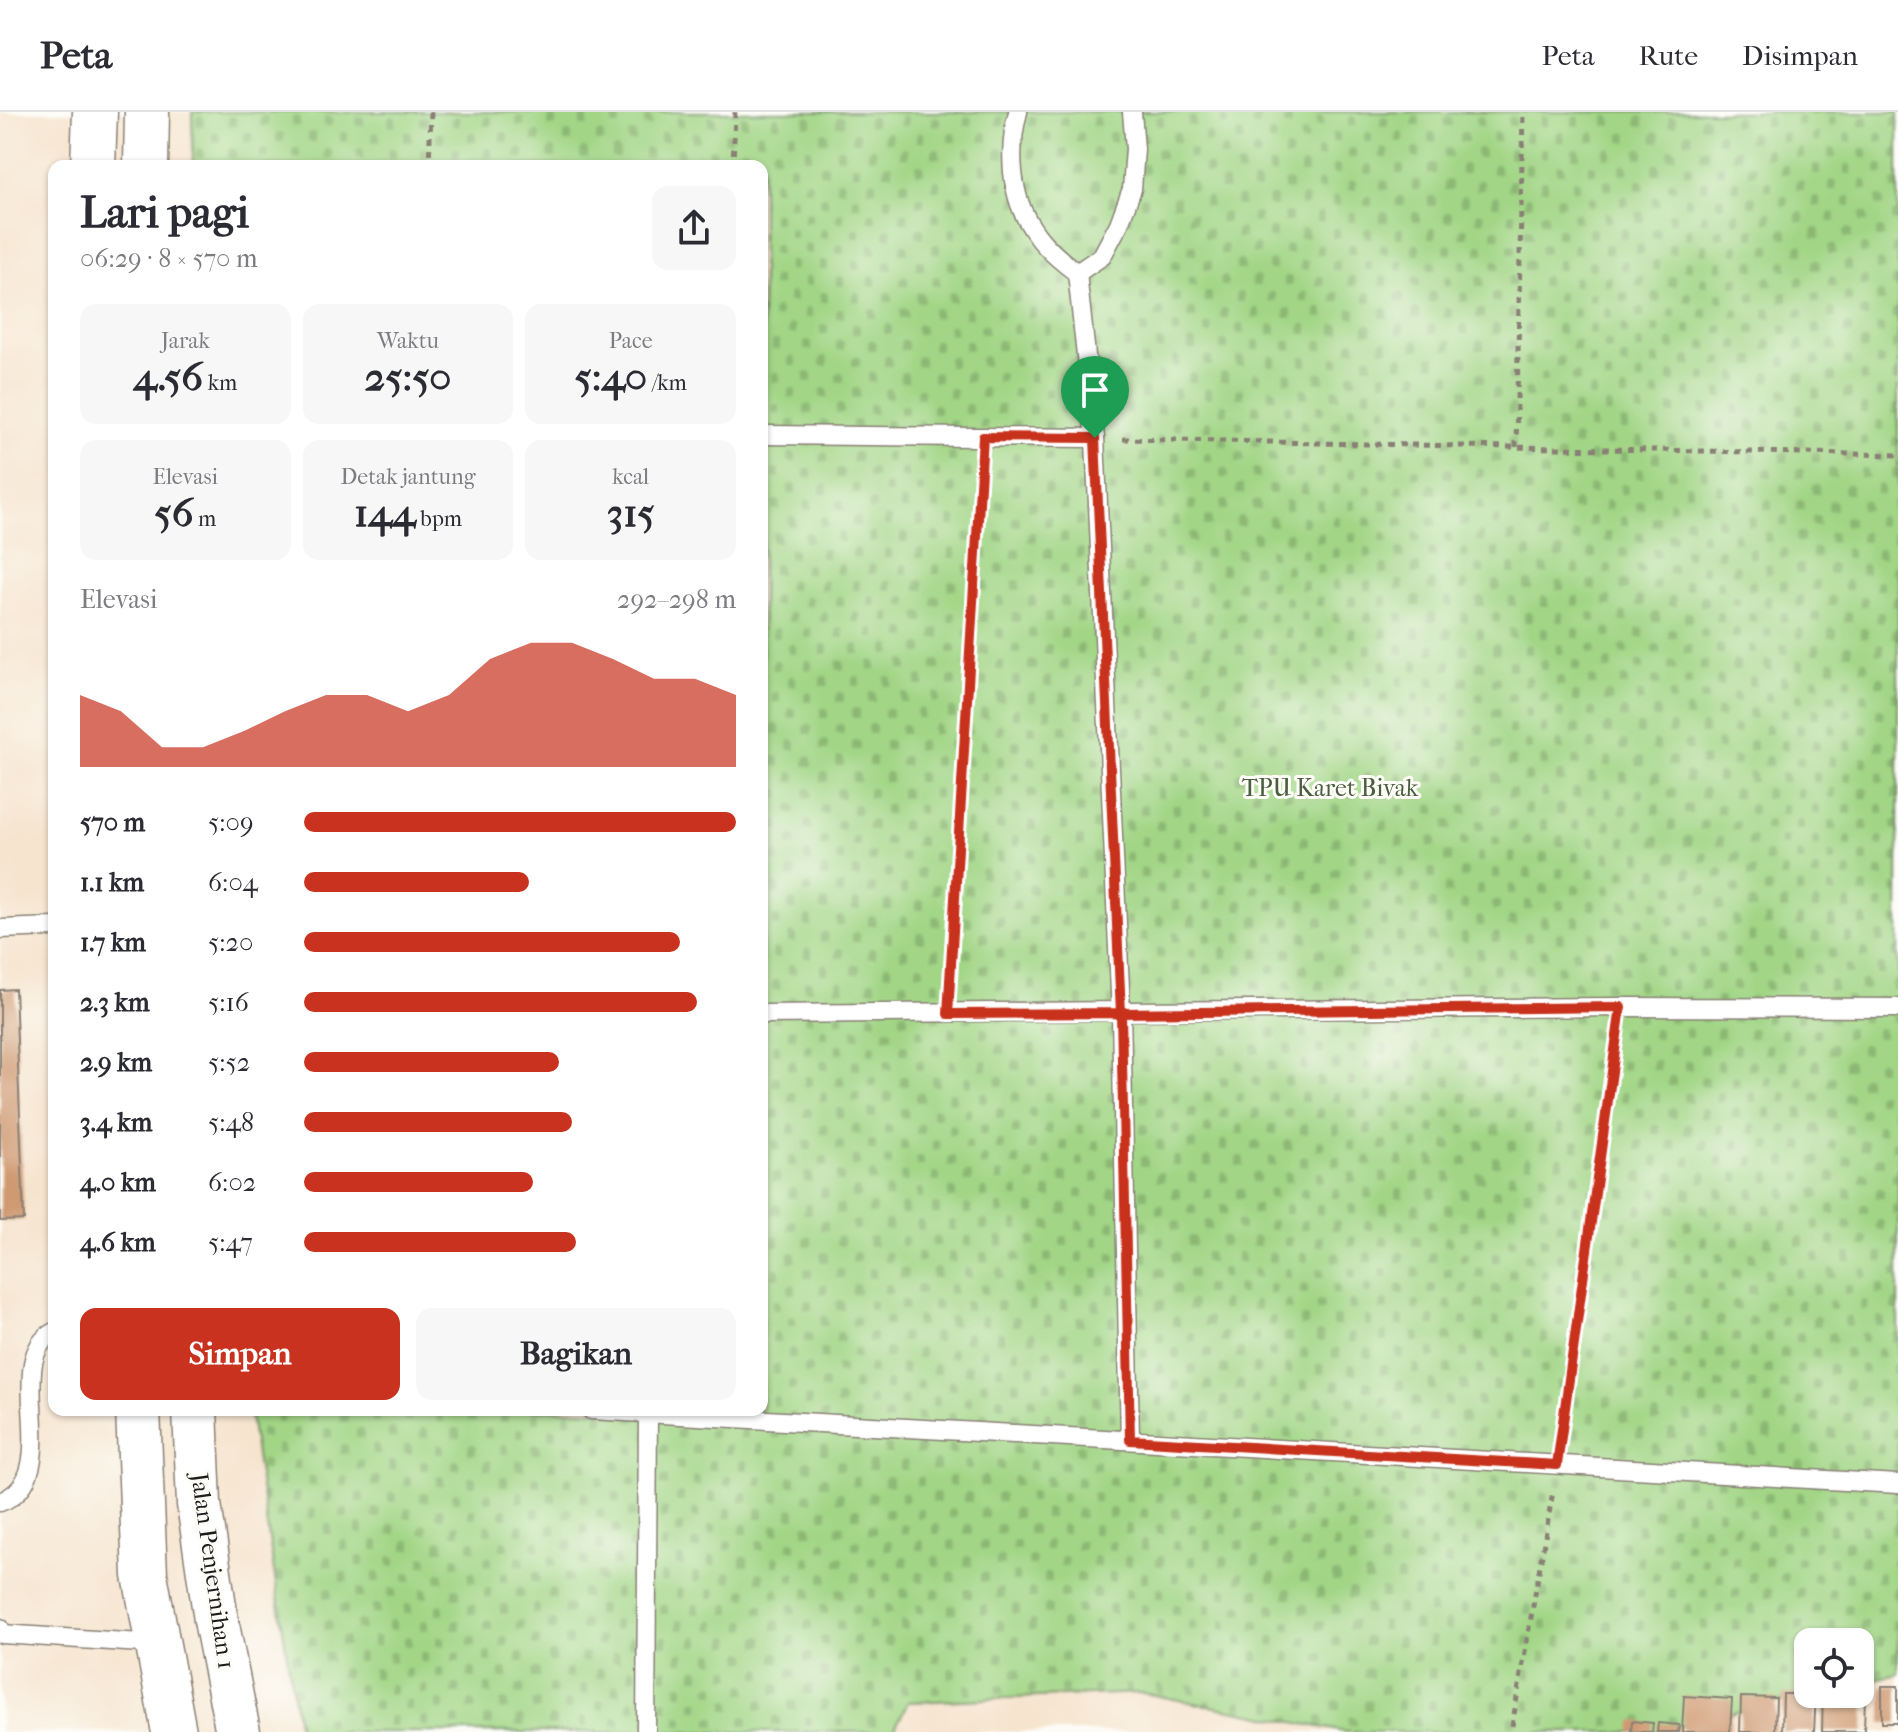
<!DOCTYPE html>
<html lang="id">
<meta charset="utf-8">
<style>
:root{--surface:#fff;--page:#f7f7f7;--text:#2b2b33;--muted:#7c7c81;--line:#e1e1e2;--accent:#c8321e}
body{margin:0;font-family:"IM FELL French Canon",serif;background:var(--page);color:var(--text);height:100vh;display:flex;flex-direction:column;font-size:30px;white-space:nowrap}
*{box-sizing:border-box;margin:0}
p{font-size:26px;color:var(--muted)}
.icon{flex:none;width:44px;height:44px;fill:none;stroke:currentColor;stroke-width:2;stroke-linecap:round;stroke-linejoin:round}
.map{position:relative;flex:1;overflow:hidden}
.sheet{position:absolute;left:48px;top:48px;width:720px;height:1256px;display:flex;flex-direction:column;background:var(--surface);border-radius:16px;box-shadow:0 2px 6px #0004}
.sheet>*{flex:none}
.tools{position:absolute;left:1794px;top:1516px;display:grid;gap:16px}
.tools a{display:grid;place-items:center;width:80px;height:80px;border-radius:16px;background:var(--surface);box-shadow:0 2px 6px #0004;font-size:40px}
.pin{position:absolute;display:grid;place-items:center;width:68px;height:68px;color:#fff;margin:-82px -34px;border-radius:50% 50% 50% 0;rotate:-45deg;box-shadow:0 0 8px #0007}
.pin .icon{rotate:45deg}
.round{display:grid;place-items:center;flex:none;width:84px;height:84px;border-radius:16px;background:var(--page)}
.head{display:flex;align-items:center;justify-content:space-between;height:136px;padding:0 32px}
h1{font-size:44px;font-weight:800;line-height:60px}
.metrics{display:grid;grid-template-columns:repeat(3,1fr);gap:12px;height:136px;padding:8px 32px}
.metrics div{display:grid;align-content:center;border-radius:16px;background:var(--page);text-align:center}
.metrics b{font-size:40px;font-weight:800}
.metrics small{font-size:22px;font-weight:400}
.metrics p{font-size:22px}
.chart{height:224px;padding:16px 32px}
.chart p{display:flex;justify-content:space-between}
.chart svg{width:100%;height:144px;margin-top:8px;fill:var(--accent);opacity:.7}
.button{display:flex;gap:16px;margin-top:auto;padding:16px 32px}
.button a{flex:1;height:92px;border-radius:16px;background:var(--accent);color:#fff;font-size:32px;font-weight:800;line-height:92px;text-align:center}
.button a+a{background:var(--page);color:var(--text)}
ul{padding:0 32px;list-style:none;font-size:26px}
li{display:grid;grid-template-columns:128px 96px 1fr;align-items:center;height:60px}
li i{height:20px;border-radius:10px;background:var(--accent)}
header{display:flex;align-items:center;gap:48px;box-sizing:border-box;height:112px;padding:0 40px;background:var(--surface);border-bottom:2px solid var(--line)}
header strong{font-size:38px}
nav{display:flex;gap:44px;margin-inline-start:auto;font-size:28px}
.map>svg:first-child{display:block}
.cemetery{fill:url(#cemetery-stones);stroke:#5f7951;stroke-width:2}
.building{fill:#cf9971}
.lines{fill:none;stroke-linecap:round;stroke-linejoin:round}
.lane-casing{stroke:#898075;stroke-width:21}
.primary-casing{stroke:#898075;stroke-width:47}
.path{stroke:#898075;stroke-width:5;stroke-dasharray:6 6;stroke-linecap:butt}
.lane{stroke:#fff;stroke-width:18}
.primary{stroke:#fff;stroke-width:44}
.route-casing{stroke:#fff;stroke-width:16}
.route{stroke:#c8321e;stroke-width:10}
.labels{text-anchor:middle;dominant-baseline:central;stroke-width:6;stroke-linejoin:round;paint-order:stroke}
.park-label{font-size:24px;fill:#4b5d41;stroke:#fdfcf7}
.street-label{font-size:24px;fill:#1c1c1c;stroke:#fdfcf7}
</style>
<header>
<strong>Peta</strong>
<nav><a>Peta</a><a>Rute</a><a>Disimpan</a></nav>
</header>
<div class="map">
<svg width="1898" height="1620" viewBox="0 0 1898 1620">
<defs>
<pattern id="cemetery-stones" width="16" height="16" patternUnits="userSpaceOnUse" patternTransform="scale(2)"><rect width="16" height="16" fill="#a2d686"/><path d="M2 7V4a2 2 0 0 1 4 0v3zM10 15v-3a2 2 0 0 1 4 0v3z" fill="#8bb773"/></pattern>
</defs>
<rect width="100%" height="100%" fill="#fdfcf7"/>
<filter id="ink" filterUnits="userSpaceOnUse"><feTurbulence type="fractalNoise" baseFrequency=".0125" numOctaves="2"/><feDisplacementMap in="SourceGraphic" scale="16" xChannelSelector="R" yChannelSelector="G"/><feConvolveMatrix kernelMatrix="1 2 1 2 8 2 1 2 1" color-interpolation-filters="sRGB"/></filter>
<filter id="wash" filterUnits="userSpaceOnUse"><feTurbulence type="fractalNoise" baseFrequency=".006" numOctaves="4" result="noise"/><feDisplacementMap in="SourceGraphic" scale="32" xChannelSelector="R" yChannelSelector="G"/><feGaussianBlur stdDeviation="1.8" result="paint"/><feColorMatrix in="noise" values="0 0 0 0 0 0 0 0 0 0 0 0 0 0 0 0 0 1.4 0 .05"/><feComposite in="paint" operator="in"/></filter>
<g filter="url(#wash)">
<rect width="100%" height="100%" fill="#f6e4ce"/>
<path class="cemetery" d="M192,0H1898V1562L1860,1571V1530H1808V1582H1812L1654,1620H1345L1143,1581L908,1590L893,1620H299L249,1298H762V54H193Z"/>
<g id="blocks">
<g class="building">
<path d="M15,877L24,1108L0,1109V878Z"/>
<rect x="1882" y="1574" width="16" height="37"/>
<path d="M1783,1582H1816L1814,1620H1782Z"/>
<path d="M1823,1582H1865L1864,1620H1822Z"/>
<path d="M1684,1584L1732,1587L1730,1620H1682Z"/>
<path d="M1741,1585L1776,1586L1775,1620H1740Z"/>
<path d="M1632,1609L1653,1611L1652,1620H1631Z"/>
<path d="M1658,1611L1679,1613L1678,1620H1657Z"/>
</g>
</g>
</g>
<g filter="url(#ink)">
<use href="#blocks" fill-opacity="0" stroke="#898075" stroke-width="2"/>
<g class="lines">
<defs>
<g id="lane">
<path d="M1018,0C1008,37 1010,84 1032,116C1043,134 1060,148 1077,161L1095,326L1121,901L1130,1328"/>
<path d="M1077,161L1102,144L1119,112L1132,77L1135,37L1132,0"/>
<path d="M762,323L1095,326"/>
<path d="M0,817L54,815"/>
<path d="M762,902L1621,895L1898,896"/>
<path d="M591,1298L1898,1372"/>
<path d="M0,1390C69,1365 0,1248 54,1220"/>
<path d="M0,1516L2,1522L157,1532"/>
<path d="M646,1620L648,1298"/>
</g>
<g id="primary">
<path d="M93,54L95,0"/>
<path d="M146,54L147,0"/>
<path d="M138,1298L145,1463L174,1620"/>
<path d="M195,1298L199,1392L216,1508L238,1620"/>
</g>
</defs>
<use href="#lane" class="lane-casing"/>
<use href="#primary" class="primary-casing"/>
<g class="path">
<path d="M429,54L431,0"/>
<path d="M733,54L735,0"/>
<path d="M1123,327L1898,343"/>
<path d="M1516,335L1523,0"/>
<path d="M950,875L981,350"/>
<path d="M1561,1326L1617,924"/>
<path d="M1512,1614L1553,1379"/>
</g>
<use href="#lane" class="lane"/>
<use href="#primary" class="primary"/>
</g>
</g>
<g class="lines" filter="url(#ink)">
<defs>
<path id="route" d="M1095,326L983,325L948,902L1121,901L1130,1328L1557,1353L1621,895L1121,901L1095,326"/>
</defs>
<use href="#route" class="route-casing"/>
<use href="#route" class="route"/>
</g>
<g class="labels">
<g class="park-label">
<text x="1330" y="676">TPU Karet Bivak</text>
</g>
<g class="street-label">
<text transform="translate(213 1459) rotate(82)">Jalan Penjernihan 1</text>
</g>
</g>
</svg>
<div class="tools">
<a><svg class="icon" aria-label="locate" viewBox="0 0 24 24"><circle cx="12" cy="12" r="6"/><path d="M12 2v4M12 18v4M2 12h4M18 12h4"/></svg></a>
</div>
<div class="pin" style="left:1095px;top:326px;background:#1e9e55"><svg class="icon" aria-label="arrive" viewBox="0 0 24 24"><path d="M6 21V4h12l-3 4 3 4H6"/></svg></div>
<section class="sheet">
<div class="head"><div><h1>Lari pagi</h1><p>06:29 · 8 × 570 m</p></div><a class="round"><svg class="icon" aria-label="share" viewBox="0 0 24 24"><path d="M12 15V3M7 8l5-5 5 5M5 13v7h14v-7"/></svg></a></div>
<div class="metrics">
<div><p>Jarak</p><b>4.56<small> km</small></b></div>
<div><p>Waktu</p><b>25:50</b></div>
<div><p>Pace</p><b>5:40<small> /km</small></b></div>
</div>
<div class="metrics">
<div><p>Elevasi</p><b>56<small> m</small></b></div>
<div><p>Detak jantung</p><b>144<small> bpm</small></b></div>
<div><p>kcal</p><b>315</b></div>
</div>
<div class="chart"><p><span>Elevasi</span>292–298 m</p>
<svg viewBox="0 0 160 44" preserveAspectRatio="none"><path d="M0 44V22L10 27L20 38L30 38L40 33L50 27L60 22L70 22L80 27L90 22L100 11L110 6L120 6L130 11L140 17L150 17L160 22V44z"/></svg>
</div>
<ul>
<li><b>570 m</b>5:09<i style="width:100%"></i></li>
<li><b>1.1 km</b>6:04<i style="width:52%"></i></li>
<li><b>1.7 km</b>5:20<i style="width:87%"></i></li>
<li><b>2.3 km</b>5:16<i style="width:91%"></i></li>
<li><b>2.9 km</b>5:52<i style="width:59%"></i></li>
<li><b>3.4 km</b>5:48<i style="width:62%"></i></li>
<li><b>4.0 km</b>6:02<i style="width:53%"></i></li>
<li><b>4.6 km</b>5:47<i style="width:63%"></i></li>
</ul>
<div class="button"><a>Simpan</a><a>Bagikan</a></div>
</section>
</div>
